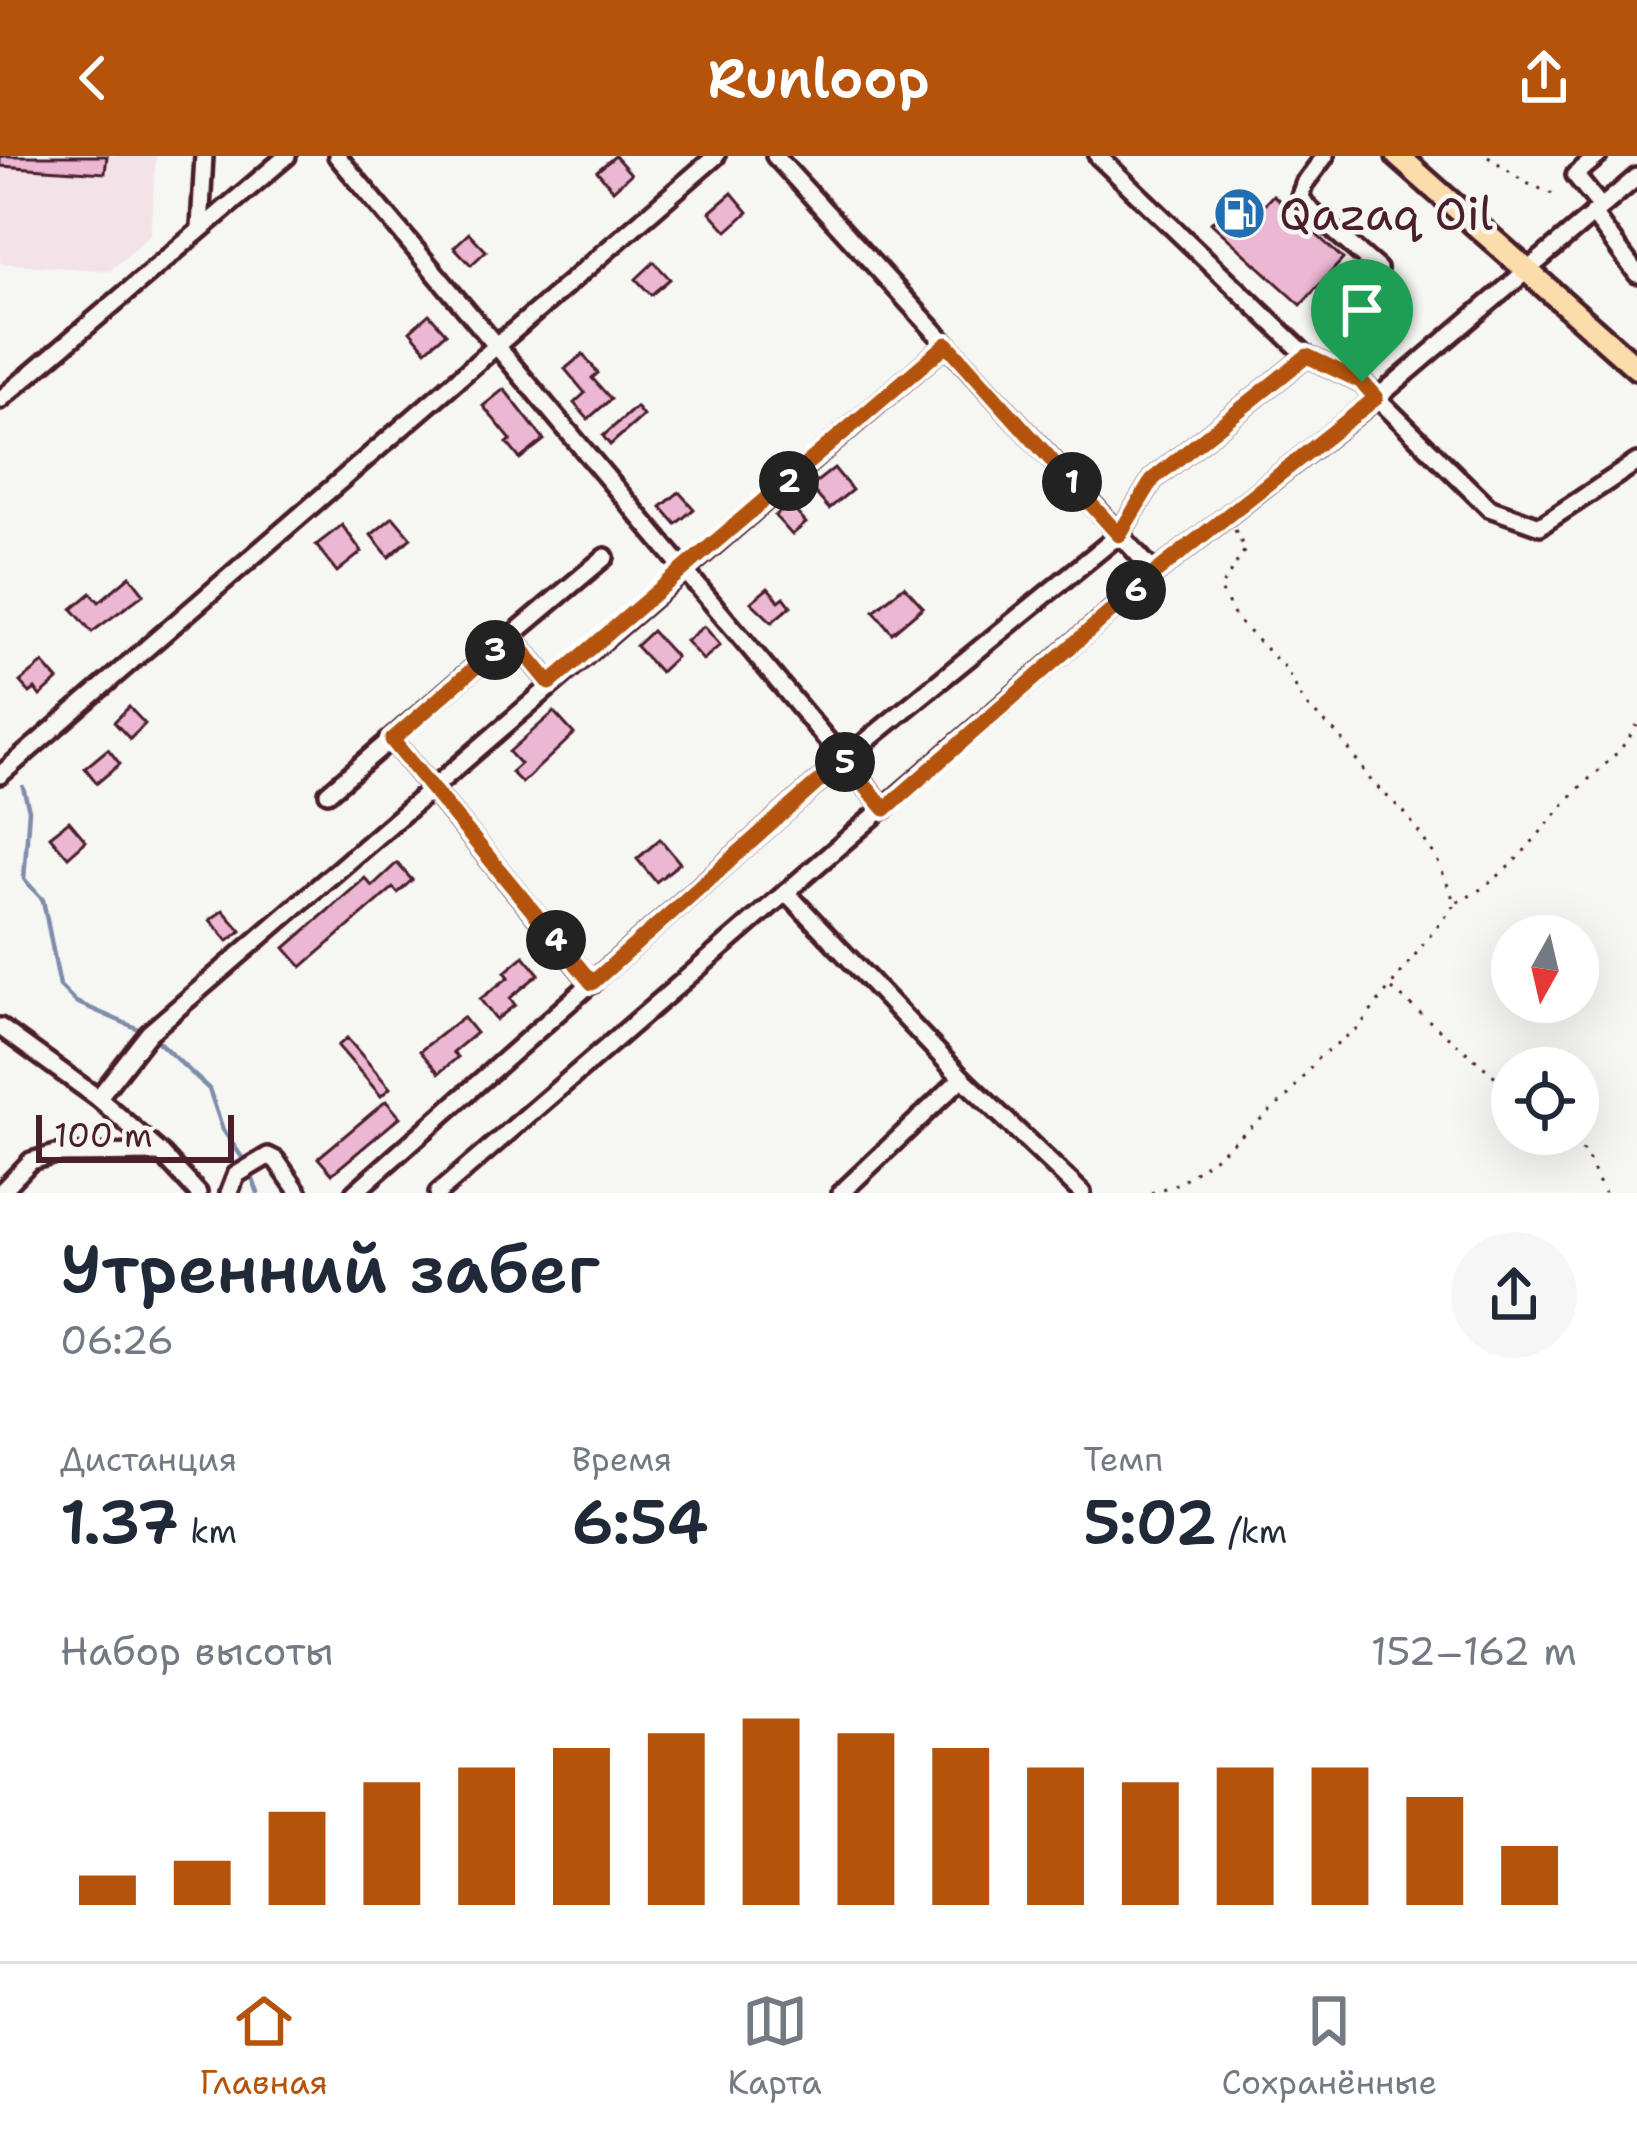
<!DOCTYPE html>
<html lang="ru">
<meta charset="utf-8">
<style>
:root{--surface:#fff;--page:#f6f6f7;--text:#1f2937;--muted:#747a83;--line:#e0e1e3;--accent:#b45309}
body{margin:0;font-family:"Shantell Sans",sans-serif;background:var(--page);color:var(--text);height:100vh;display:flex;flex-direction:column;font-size:45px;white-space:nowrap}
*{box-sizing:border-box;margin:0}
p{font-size:39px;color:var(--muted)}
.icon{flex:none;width:66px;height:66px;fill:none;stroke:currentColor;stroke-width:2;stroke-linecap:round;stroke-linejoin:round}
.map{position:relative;height:1037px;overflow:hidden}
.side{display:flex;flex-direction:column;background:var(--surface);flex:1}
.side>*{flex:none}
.needle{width:78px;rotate:188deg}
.tools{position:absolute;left:1491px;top:759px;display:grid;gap:24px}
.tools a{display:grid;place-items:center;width:108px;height:108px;border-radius:50%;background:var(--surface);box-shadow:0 12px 48px #0002;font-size:60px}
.scale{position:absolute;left:36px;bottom:30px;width:198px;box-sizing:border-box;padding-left:12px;border:6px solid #4a1f2b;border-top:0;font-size:33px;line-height:42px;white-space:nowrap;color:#4a1f2b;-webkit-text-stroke:9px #f6f6f2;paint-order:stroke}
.pin{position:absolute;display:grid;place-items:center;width:102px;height:102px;color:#fff;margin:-123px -51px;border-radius:50% 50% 50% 0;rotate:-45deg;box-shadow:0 0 12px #0007}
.pin .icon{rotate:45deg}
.km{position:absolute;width:60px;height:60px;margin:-30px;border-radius:50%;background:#222;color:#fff;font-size:33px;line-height:60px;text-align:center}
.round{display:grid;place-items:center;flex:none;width:126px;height:126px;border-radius:63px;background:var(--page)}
.overview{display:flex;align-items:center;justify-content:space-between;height:204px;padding:0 60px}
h1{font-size:66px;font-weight:600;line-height:90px}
.metrics{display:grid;grid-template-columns:repeat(3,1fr);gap:18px;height:204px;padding:12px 60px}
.metrics div{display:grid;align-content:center}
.metrics b{font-size:60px;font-weight:600}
.metrics small{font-size:33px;font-weight:400}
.metrics p{font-size:33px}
.chart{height:336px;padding:24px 60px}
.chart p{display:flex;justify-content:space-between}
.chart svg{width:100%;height:216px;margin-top:12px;stroke:var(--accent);stroke-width:6}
header{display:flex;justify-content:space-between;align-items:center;height:156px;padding:0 60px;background:var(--accent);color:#fff;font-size:54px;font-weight:600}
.dock{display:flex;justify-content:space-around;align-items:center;height:168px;border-top:3px solid var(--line);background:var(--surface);font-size:33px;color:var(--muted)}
.dock a{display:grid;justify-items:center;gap:6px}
.dock .selected{color:var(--accent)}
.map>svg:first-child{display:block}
.built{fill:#f3e3e9}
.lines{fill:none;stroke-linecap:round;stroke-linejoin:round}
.stream{stroke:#7d8ca9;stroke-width:4.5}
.building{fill:#ebb7d3;stroke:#4a1f2b;stroke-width:3}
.minor-casing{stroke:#4a1f2b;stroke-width:24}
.highway-casing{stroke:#4a1f2b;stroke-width:30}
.path{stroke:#4a1f2b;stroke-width:3;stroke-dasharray:3 9;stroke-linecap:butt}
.minor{stroke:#f6f6f2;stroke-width:15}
.highway{stroke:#fbdcab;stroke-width:21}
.route-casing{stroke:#fff;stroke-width:24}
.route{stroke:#b45309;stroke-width:15}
.labels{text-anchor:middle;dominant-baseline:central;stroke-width:9;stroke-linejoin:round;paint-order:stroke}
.poi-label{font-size:45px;fill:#4a1f2b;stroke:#f6f6f2;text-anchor:start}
</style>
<header><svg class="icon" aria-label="back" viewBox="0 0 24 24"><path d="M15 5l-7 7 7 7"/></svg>Runloop<svg class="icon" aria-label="share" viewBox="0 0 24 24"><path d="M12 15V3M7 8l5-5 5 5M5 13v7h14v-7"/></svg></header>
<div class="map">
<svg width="1637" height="1037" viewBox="0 0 1637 1037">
<rect width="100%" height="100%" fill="#f6f6f2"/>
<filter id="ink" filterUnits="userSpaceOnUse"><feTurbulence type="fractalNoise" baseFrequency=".00833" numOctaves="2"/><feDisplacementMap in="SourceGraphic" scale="24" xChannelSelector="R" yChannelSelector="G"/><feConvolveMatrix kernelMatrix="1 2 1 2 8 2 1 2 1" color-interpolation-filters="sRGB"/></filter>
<g filter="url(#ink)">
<path class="built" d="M0,0H156L150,79L110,115L0,107Z"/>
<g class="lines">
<g class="stream">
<path d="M23,631L29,654L24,723L43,744L60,830L76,846L143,875"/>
<path d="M153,881L209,933L223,974L248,1010L258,1037"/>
</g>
</g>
<g class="building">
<path d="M0,0H107L105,17L0,10Z"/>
<path d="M615,0L631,18L613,34L597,15Z"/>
<path d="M1244,31L1264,49L1273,39L1343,103L1301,149L1211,67Z"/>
<path d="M732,37L748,56L727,75L710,56Z"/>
<path d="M469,77L486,95L471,109L454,91Z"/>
<path d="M654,106L670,123L651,139L636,123Z"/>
<path d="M429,158L446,177L426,194L410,175Z"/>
<path d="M583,198L598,217L592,222L611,243L588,263L574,247L585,237L565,213Z"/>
<path d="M504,233L544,284L520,303L507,287L511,284L483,250Z"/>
<path d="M636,251L643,260L610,289L603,280Z"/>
<path d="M834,312L852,334L829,353L810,331Z"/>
<path d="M679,336L694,353L676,368L661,351Z"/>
<path d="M789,348L806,367L792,379L775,360Z"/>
<path d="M393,361L411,382L389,401L371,379Z"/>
<path d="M342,369L362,396L337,416L316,389Z"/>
<path d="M130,420L144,438L92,476L72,453L91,437L99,446Z"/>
<path d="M904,430L923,451L892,477L874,455Z"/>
<path d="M768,432L779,445L784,441L791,450L772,466L751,446Z"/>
<path d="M704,470L720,489L703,504L686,485Z"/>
<path d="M652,475L676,501L660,516L636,490Z"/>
<path d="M43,507L58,524L40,540L35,533L30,537L20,526Z"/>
<path d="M129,551L145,568L130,583L114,566Z"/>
<path d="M554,556L574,578L522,627L511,616L520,608L509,596Z"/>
<path d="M108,593L120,608L97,627L85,612Z"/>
<path d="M69,665L86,685L68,701L50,680Z"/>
<path d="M660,683L680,707L656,726L637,703Z"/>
<path d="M397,707L412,724L398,737L393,732L302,811L285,792L365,722L372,730Z"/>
<path d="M223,754L241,775L228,785L210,764Z"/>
<path d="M524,800L539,818L510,842L515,849L496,864L480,843L509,821L505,816Z"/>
<path d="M463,861L476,877L453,896L458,901L439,917L420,895Z"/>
<path d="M347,882L390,932L381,940L338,890Z"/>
<path d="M386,945L400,961L332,1018L318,1002Z"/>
</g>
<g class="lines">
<defs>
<g id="minor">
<path d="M337,0L885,653"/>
<path d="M775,0L1155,417"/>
<path d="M1098,0L1307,200L1362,226"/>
<path d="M1325,0L1304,28L1300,40L1308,52L1378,113L1377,120L1332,167L1362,226L1377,242L1489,352L1540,370L1637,306"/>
<path d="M1598,0L1575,19L1601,51"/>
<path d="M1593,58L1637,118"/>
<path d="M200,72L204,0"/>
<path d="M0,244L287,0"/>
<path d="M550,527L511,480L605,401"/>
<path d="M392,584L592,828"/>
<path d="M0,619L716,0"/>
<path d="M328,637L511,480"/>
<path d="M786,736L962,922L1082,1037"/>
<path d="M0,871L98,942L161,997L198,1037"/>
<path d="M98,942L149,877L947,188"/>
<path d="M0,1037L31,1005L56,998L161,997"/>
<path d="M229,1037L236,1019L268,1000L276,1004L299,1037"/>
<path d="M354,1037L843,604L1119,379L1153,323L1307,200"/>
<path d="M438,1037L1155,417L1377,242L1637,21"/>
<path d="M841,1037L962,922"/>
</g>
<path id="highway" d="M1398,0L1637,212"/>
</defs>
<use href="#minor" class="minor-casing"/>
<use href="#highway" class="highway-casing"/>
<g class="path">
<path d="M1488,0L1524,26L1553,38"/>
<path d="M1235,374L1245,394L1220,432L1236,463L1286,513L1305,548L1340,581L1372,626L1406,658L1436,701L1455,747C1504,726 1532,685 1566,646C1592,616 1616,606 1637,569"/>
<path d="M1392,833L1512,935"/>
<path d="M1563,978L1586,998L1604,1037"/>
<path d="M1151,1037L1179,1027L1214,1002L1286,942L1319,901L1358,872L1454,749"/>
</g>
<use href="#minor" class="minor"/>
<use href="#highway" class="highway"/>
</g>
</g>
<g class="lines" filter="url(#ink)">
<defs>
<path id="route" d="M947,188L1119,379L1153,323L1307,200L1362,226L1376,242L1155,417L885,653L843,604L592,827L392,584L511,480L550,527Z"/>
</defs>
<use href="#route" class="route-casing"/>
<use href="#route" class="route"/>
</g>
<defs>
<symbol id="fuel-disc" viewBox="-11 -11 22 22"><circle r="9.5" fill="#1f6fb2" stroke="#f6f6f2"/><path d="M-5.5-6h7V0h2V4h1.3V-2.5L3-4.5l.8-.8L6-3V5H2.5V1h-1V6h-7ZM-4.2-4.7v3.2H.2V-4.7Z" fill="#fff"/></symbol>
</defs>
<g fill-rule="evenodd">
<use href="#fuel-disc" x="1210" y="28" width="59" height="59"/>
</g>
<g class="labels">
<g class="poi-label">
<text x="1279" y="58">Qazaq Oil</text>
</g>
</g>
</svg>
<div class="tools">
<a><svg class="needle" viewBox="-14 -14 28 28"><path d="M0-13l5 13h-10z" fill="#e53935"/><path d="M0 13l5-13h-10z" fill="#747a83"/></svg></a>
<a><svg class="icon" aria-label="locate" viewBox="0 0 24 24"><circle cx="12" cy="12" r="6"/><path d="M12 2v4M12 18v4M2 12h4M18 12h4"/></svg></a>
</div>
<div class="scale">100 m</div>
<div class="pin" style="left:1362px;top:226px;background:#1e9e55"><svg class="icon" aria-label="arrive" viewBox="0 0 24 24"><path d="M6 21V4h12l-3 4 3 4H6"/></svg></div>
<b class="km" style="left:1072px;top:326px">1</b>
<b class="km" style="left:789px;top:325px">2</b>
<b class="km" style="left:495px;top:494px">3</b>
<b class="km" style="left:556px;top:784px">4</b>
<b class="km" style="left:845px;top:606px">5</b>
<b class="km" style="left:1136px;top:434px">6</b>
</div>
<section class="side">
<div class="overview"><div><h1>Утренний забег</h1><p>06:26</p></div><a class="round"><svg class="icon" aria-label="share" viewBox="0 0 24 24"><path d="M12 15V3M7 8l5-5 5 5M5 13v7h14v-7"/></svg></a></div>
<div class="metrics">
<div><p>Дистанция</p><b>1.37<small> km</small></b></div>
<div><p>Время</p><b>6:54</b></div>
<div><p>Темп</p><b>5:02<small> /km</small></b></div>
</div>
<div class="chart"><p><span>Набор высоты</span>152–162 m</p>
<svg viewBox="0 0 160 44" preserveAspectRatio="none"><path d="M5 44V38M15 44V35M25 44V25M35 44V19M45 44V16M55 44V12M65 44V9M75 44V6M85 44V9M95 44V12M105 44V16M115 44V19M125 44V16M135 44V16M145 44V22M155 44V32"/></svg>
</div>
</section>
<nav class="dock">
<a class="selected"><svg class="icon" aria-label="home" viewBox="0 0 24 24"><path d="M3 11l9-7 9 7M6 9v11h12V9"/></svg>Главная</a>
<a><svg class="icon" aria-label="map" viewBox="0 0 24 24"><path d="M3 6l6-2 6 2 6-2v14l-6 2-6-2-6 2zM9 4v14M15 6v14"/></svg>Карта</a>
<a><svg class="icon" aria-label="saved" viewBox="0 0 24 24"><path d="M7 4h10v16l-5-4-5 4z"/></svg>Сохранённые</a>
</nav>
